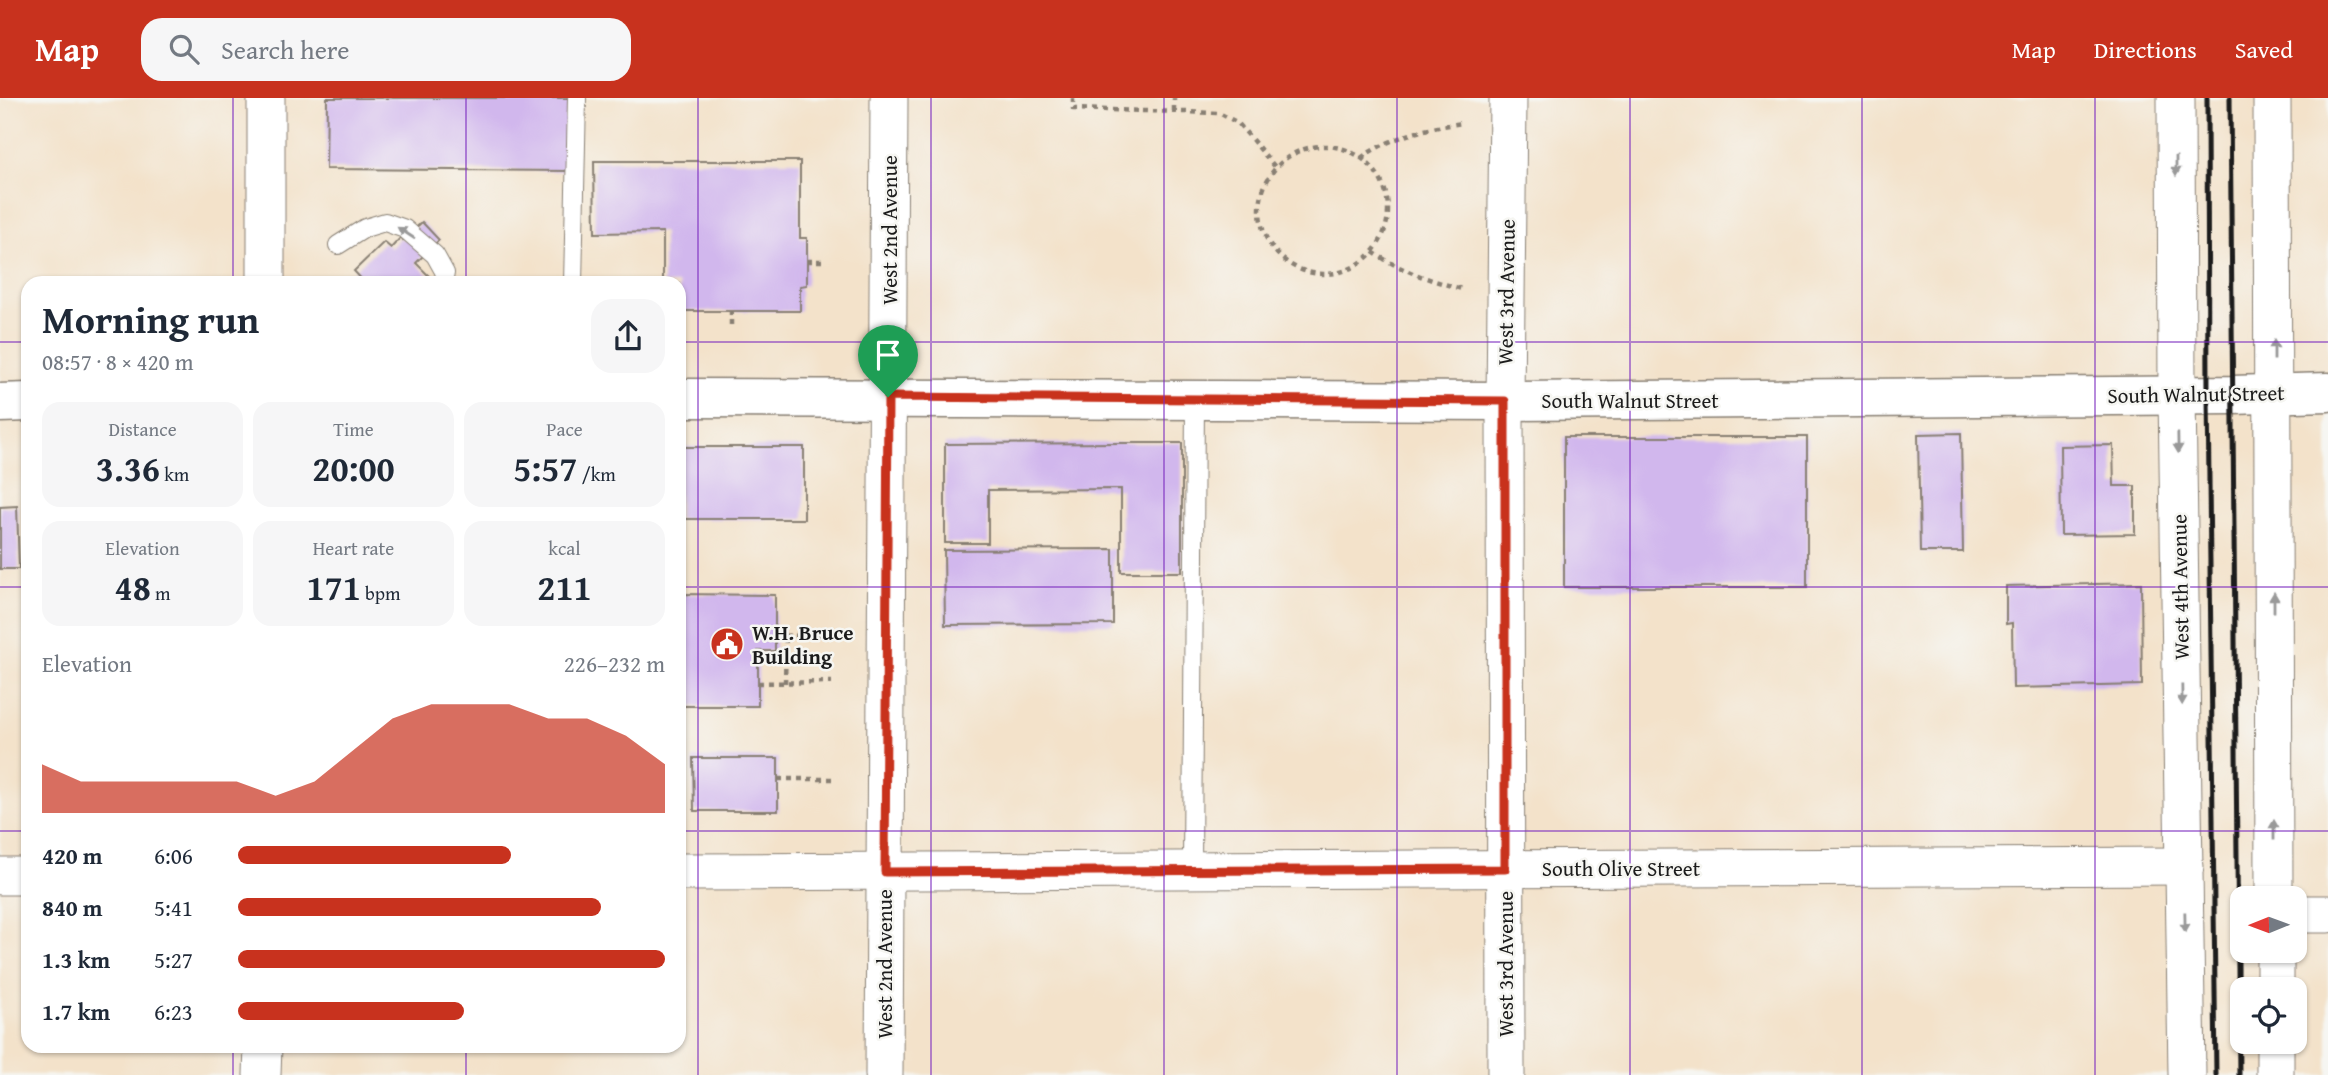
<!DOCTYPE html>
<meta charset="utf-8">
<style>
:root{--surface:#fff;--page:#f6f6f7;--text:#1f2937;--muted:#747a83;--accent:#c8321e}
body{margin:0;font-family:"Gentium Book Plus",serif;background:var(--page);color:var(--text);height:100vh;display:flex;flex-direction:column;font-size:26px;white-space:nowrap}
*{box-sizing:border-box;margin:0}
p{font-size:23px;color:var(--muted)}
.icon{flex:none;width:38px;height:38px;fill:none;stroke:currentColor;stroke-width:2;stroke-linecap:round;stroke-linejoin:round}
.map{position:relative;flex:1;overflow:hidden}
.drawer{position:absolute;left:21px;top:178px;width:665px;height:777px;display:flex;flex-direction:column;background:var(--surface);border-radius:21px;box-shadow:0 2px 5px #0004}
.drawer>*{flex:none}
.needle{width:46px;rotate:269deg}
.tools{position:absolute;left:2230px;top:788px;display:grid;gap:14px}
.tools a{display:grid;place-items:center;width:77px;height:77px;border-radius:14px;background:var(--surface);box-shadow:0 2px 5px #0004;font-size:35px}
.pin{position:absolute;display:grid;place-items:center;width:60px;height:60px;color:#fff;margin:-72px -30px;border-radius:50% 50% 50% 0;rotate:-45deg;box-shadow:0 0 7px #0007}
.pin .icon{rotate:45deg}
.round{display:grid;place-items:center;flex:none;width:74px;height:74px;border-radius:21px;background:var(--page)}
.overview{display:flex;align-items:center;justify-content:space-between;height:119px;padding:0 21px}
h1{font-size:38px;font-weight:600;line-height:52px}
.figures{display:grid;grid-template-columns:repeat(3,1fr);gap:10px;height:119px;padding:7px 21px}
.figures div{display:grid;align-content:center;border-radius:18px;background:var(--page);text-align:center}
.figures b{font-size:35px;font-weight:600}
.figures small{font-size:19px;font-weight:400}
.figures p{font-size:19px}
.chart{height:196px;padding:14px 21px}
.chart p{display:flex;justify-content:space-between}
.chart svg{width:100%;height:126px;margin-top:7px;fill:var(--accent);opacity:.7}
ul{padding:0 21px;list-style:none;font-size:23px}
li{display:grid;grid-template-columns:112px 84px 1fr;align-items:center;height:52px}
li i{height:18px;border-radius:9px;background:var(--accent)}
header{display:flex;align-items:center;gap:42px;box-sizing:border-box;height:98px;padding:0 35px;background:var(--accent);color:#fff}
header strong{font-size:33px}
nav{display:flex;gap:38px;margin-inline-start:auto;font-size:24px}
.search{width:490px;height:63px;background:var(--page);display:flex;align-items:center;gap:18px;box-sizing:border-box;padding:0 24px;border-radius:21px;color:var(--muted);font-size:26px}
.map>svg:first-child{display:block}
.building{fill:#d1b7ed}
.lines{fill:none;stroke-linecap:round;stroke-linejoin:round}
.lane-casing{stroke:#887f73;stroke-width:20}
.street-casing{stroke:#887f73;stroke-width:39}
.secondary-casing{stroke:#887f73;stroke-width:41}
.path{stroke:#887f73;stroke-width:4.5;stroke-dasharray:5 5;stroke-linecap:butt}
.lane{stroke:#fff;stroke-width:18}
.street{stroke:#fff;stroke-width:37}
.secondary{stroke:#fff;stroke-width:38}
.rail{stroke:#1c1c1c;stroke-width:5}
.oneway{fill:#999}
.route-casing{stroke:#fff;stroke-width:14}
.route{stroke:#c8321e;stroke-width:9}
.grid{fill:none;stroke:#7b2cbf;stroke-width:2;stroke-opacity:0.55}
.labels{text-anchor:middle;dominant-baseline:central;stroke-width:5;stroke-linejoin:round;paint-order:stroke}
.street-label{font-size:21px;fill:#1c1c1c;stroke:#f6f6f2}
.poi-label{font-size:21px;font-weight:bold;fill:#1c1c1c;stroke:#f6f6f2;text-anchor:start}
</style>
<header>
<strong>Map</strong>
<div class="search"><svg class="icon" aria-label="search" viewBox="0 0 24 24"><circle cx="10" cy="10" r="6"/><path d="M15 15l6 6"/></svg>Search here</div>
<nav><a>Map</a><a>Directions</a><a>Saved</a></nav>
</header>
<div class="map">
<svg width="2328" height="977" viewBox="0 0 2328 977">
<rect width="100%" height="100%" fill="#f6f6f2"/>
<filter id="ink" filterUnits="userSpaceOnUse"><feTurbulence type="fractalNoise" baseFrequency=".0143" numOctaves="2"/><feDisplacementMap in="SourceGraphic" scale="14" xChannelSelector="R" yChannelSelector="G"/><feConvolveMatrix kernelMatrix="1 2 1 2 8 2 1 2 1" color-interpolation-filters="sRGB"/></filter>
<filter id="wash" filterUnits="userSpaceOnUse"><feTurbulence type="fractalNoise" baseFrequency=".00686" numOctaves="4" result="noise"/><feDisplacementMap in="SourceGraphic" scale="28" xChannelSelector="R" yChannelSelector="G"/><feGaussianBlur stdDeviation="1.57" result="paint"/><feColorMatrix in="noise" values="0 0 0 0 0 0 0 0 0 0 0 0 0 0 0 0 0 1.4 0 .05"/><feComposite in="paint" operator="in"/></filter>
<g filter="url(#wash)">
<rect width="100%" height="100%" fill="#f3e2ca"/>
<g id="blocks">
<g class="building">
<path d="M327,0H575L574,73L326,71Z"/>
<path d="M594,63H800V140H807V187L800,188V213H679V186H663V134L595,135Z"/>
<path d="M422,124L439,142L416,165L430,179L424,186H366L354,173L384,144L391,150L401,139L403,142Z"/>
<path d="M1961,335L1963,454H1920L1918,336Z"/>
<rect x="1564" y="339" width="243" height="150"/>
<path d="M1122,345H1182V474H1121V391L988,392V445H945V346Z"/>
<path d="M2113,347L2114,388H2135V436L2061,437L2060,348Z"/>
<rect x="679" y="349" width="125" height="72"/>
<path d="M17,408L19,471H0V409Z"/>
<path d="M1113,451V526L945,527L944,452Z"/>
<path d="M2141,485L2142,587L2013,590L2012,525L2006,526V488Z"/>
<path d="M679,496L775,497V553H758V608H679Z"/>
<path d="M693,660H778V713H694Z"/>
</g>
</g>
</g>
<g filter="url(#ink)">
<use href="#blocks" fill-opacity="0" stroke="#887f73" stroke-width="2"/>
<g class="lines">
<defs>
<g id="lane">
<path d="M338,147L365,130L385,124L405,131L435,157L445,175L443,186"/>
<path d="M573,186L577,0"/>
<path d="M1192,772L1195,301"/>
</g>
<g id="street">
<path d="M2176,0L2177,297L2187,977"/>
<path d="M2272,0L2274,800"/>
<path d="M266,186V0"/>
<path d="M679,774L2185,768"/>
<path d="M0,778H28"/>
<path d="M2294,816H2328"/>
<path d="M2275,852V891"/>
<path d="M2275,943V977"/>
<path d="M262,977L263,948"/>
<path d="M884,977L889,0"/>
<path d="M1506,977L1505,303L1508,0"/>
</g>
<g id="secondary">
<path d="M679,300L1505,303L2233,297L2328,294"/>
<path d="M0,305L28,304"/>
</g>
</defs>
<use href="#lane" class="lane-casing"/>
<use href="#street" class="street-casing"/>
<use href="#secondary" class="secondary-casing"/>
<g class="path">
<path d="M1073,0V11L1219,15L1238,25L1276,70"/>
<path d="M1174,13V0"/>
<circle cx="1324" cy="112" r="64"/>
<path d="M1361,60C1390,39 1429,29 1464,25"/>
<path d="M1373,154C1401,173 1430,182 1462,191"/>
<path d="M807,163H827"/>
<path d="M731,227V213"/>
<path d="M775,538L831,537"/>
<path d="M758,585L832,584"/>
<path d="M785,585L786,538"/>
<path d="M778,681H832"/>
</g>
<use href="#lane" class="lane"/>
<use href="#street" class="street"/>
<use href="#secondary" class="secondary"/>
<g class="rail">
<path d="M2207,0L2208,297L2216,977"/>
<path d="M2230,0L2239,977"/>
</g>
</g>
<defs><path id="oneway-solid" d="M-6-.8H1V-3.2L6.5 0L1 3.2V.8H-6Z" transform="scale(1.75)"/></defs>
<g class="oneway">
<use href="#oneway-solid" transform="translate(2176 68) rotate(90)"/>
<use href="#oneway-solid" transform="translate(406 135) rotate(-147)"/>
<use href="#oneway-solid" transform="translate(2274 252) rotate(-90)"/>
<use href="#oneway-solid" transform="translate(2178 345) rotate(89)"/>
<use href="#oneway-solid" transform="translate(2274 504) rotate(-90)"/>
<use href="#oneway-solid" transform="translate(2182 597) rotate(89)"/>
<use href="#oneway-solid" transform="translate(2274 732) rotate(-90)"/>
<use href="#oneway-solid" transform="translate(2185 824) rotate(89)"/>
</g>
</g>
<g class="lines" filter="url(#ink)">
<defs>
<path id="route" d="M888,299L1505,303V771L885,774Z"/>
</defs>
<use href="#route" class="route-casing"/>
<use href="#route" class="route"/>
</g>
<path class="grid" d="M233,0V186M466,0V186M698,0V977M931,0V977M1164,0V977M1397,0V977M1630,0V977M1862,0V977M2095,0V977M0,244H28M679,244H2328M0,489H28M679,489H2328M0,733H28M679,733H2328M233,948V977M466,948V977"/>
<defs>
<symbol id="civic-disc" viewBox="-11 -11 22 22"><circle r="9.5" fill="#c8321e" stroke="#f6f6f2"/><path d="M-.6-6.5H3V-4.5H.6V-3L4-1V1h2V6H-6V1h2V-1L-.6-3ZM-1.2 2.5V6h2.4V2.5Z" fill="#fff"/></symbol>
</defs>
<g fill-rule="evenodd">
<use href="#civic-disc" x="708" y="527" width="38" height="38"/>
</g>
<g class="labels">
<g class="street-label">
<text transform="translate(889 132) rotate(-90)">West 2nd Avenue</text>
<text transform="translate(1506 194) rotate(-89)">West 3rd Avenue</text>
<text transform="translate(2196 296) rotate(-1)">South Walnut Street</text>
<text x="1630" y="302">South Walnut Street</text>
<text transform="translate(2180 489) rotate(-91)">West 4th Avenue</text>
<text x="1621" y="770">South Olive Street</text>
<text transform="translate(884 866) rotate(-90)">West 2nd Avenue</text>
<text transform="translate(1505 866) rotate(-90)">West 3rd Avenue</text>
</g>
<g class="poi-label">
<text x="752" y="534">W.H. Bruce<tspan x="752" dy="24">Building</tspan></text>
</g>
</g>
</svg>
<div class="tools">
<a><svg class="needle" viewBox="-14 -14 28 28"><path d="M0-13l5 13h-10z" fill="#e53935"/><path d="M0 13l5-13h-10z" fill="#747a83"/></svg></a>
<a><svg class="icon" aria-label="locate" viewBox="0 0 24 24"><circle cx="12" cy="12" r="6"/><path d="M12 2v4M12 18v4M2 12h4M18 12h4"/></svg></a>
</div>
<div class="pin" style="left:888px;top:299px;background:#1e9e55"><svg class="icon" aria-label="arrive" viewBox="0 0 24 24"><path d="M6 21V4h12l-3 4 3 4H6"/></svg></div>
<section class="drawer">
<div class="overview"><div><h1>Morning run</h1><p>08:57 · 8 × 420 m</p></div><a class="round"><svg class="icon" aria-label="share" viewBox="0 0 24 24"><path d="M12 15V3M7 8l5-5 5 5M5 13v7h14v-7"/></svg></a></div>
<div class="figures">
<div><p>Distance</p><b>3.36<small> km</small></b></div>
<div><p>Time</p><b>20:00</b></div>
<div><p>Pace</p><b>5:57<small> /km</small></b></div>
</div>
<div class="figures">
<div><p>Elevation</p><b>48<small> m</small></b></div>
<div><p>Heart rate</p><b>171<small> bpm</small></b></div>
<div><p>kcal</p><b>211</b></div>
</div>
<div class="chart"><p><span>Elevation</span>226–232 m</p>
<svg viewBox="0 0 160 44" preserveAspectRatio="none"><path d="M0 44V27L10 33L20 33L30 33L40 33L50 33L60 38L70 33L80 22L90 11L100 6L110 6L120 6L130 11L140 11L150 17L160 27V44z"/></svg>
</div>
<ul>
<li><b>420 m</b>6:06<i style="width:64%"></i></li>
<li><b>840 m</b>5:41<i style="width:85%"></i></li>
<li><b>1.3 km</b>5:27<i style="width:100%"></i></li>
<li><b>1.7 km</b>6:23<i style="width:53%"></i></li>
</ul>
</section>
</div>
